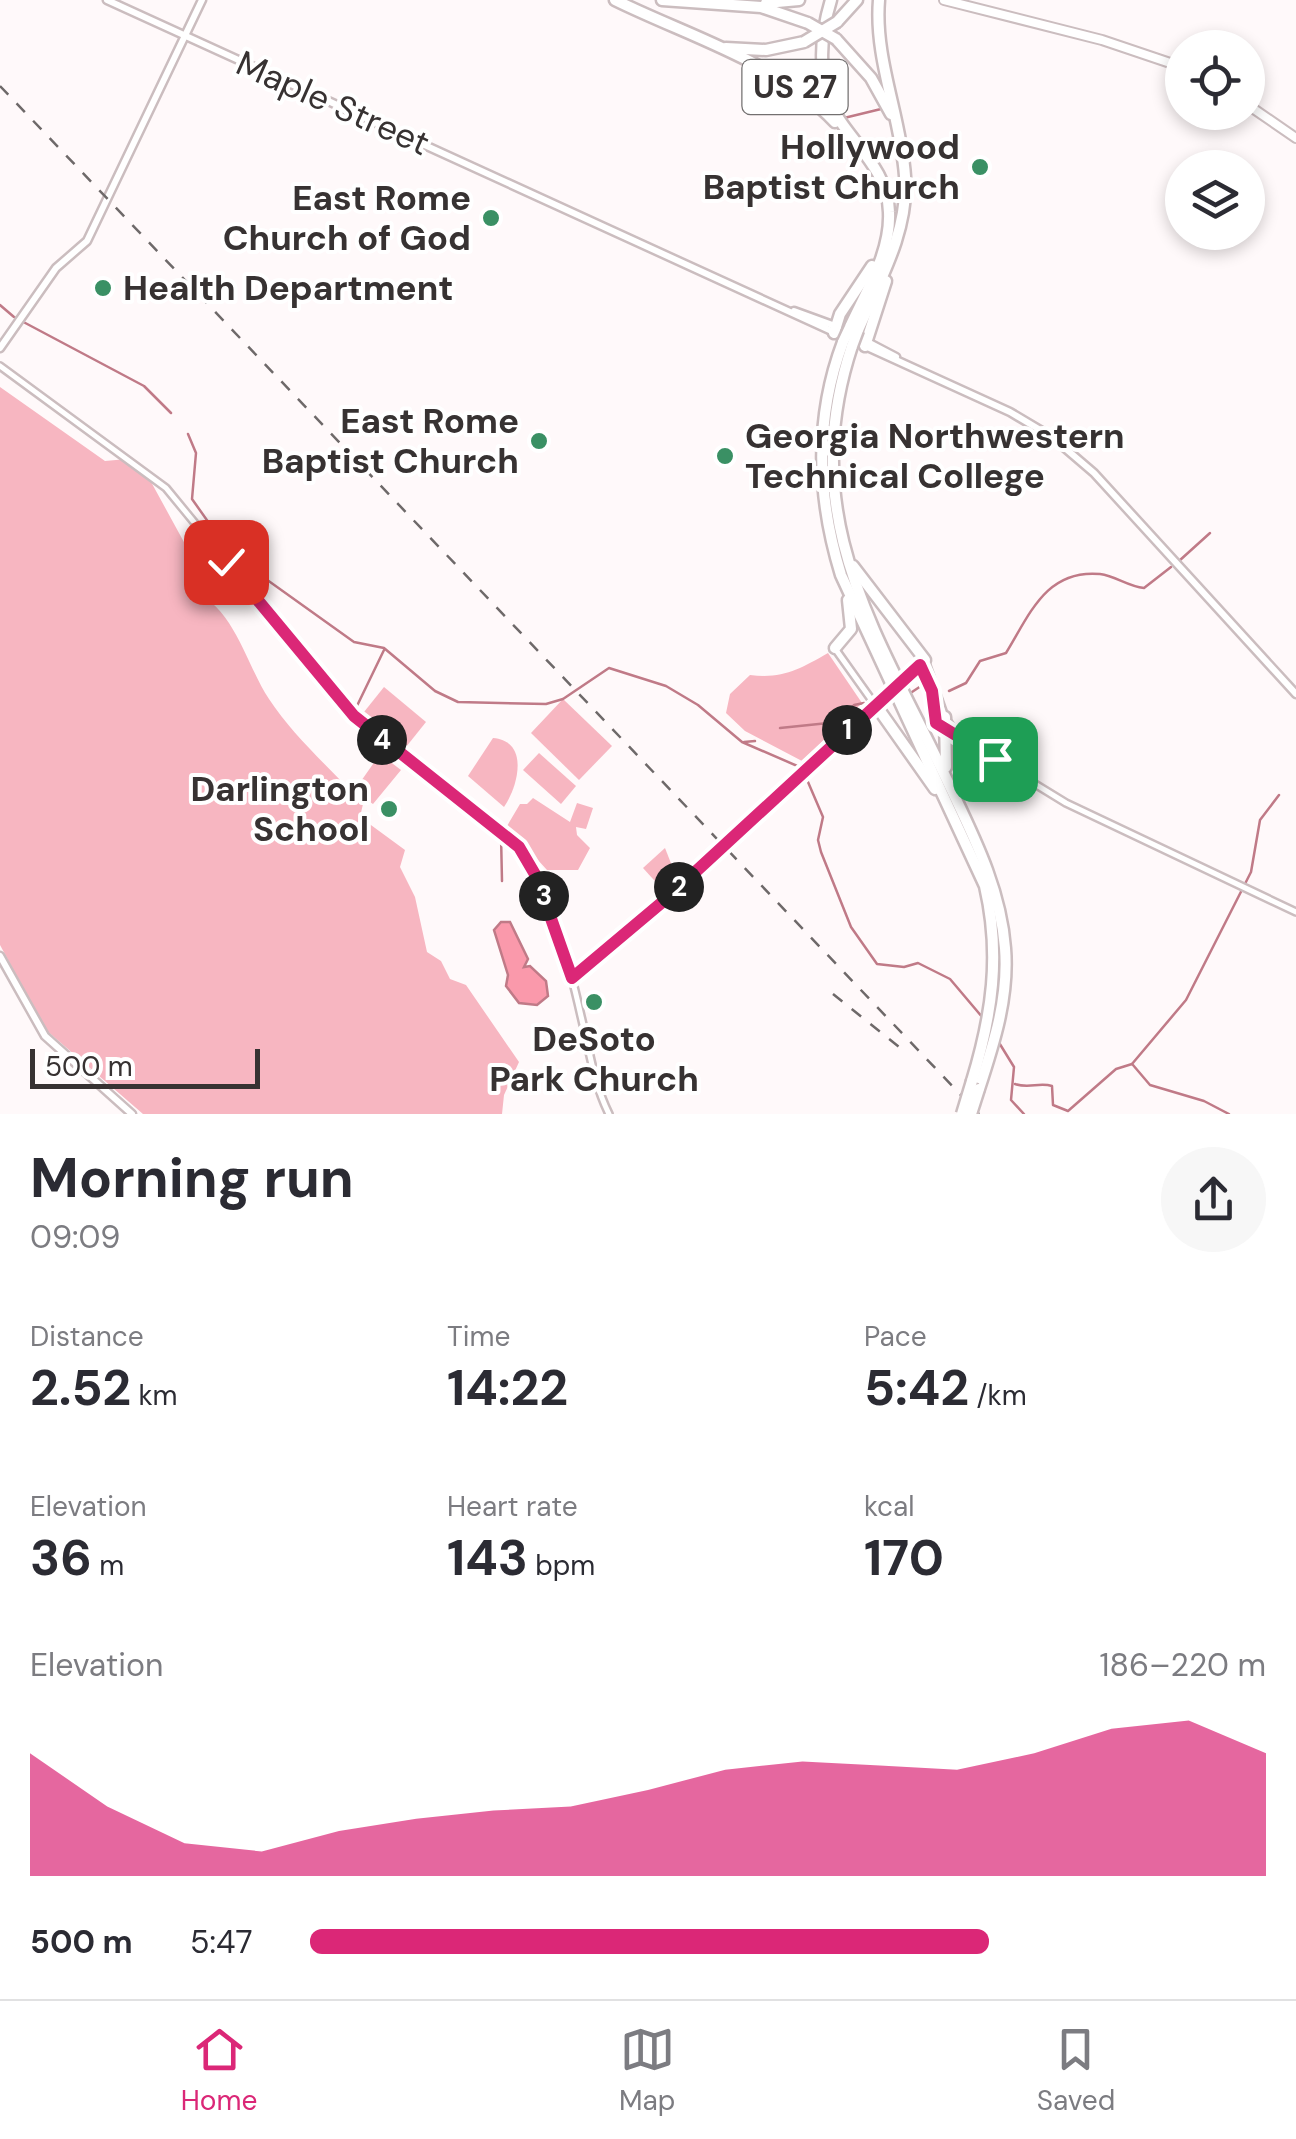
<!DOCTYPE html>
<meta charset="utf-8">
<style>
:root{--surface:#fff;--page:#f7f7f7;--text:#2b2b33;--muted:#7c7c81;--line:#e1e1e2;--accent:#db2777}
body{margin:0;font-family:"DM Sans",sans-serif;background:var(--page);color:var(--text);height:100vh;display:flex;flex-direction:column;font-size:38px;white-space:nowrap}
*{box-sizing:border-box;margin:0}
p{font-size:32px;color:var(--muted)}
.icon{flex:none;width:55px;height:55px;fill:none;stroke:currentColor;stroke-width:2;stroke-linecap:round;stroke-linejoin:round}
.map{position:relative;height:1114px;overflow:hidden}
.details{display:flex;flex-direction:column;background:var(--surface);flex:1}
.details>*{flex:none}
.fabs{position:absolute;left:1165px;top:30px;display:grid;gap:20px}
.fabs a{display:grid;place-items:center;width:100px;height:100px;border-radius:50%;background:var(--surface);box-shadow:0 5px 15px #0003;font-size:50px}
.scale{position:absolute;left:30px;bottom:25px;width:230px;box-sizing:border-box;padding-left:10px;border:5px solid #373232;border-top:0;font-size:28px;line-height:35px;white-space:nowrap;color:#373232;-webkit-text-stroke:8px #fff;paint-order:stroke}
.pin{position:absolute;display:grid;place-items:center;width:85px;height:85px;color:#fff;margin:-42px;border-radius:20px;box-shadow:0 5px 15px #0006}
.km{position:absolute;width:50px;height:50px;margin:-25px;border-radius:50%;background:#222;color:#fff;font-size:28px;line-height:50px;text-align:center}
.round{display:grid;place-items:center;flex:none;width:105px;height:105px;border-radius:52px;background:var(--page)}
.head{display:flex;align-items:center;justify-content:space-between;height:170px;padding:0 30px}
h1{font-size:55px;font-weight:700;line-height:75px}
.stats{display:grid;grid-template-columns:repeat(3,1fr);gap:15px;height:170px;padding:10px 30px}
.stats div{display:grid;align-content:center}
.stats b{font-size:50px;font-weight:700}
.stats small{font-size:28px;font-weight:400}
.stats p{font-size:28px}
.chart{height:280px;padding:20px 30px}
.chart p{display:flex;justify-content:space-between}
.chart svg{width:100%;height:180px;margin-top:10px;fill:var(--accent);opacity:.7}
ul{padding:0 30px;list-style:none;font-size:32px}
li{display:grid;grid-template-columns:160px 120px 1fr;align-items:center;height:75px}
li i{height:25px;border-radius:12px;background:var(--accent)}
.tab-bar{display:flex;justify-content:space-around;align-items:center;height:140px;border-top:2px solid var(--line);background:var(--surface);font-size:28px;color:var(--muted)}
.tab-bar a{display:grid;justify-items:center;gap:5px}
.tab-bar .selected{color:var(--accent)}
.map>svg:first-child{display:block}
.green{fill:#f7b6c1}
.water{fill:#fa99ab;stroke:#c07a87;stroke-width:2.5}
.lines{fill:none;stroke-linecap:round;stroke-linejoin:round}
.stream{stroke:#c07a87;stroke-width:2.5}
.tertiary-casing{stroke:#cbbdbf;stroke-width:10}
.secondary-casing{stroke:#cbbdbf;stroke-width:11}
.primary-casing{stroke:#cbbdbf;stroke-width:12}
.motorway-casing{stroke:#cbbdbf;stroke-width:15}
.tertiary{stroke:#fff;stroke-width:5}
.secondary{stroke:#fff;stroke-width:6}
.primary{stroke:#fff;stroke-width:8}
.motorway{stroke:#fff;stroke-width:10}
.rail{stroke:#6e6969;stroke-width:2.5;stroke-dasharray:12 12;stroke-linecap:butt}
.tertiary-bridge-casing{stroke:#cbbdbf;stroke-width:10;stroke-linecap:butt}
.motorway-bridge-casing{stroke:#cbbdbf;stroke-width:15;stroke-linecap:butt}
.tertiary-bridge{stroke:#fff;stroke-width:5}
.motorway-bridge{stroke:#fff;stroke-width:10}
.route-casing{stroke:#fff;stroke-width:20}
.route{stroke:#db2777;stroke-width:12}
.poi-dot{fill:#3a9064;stroke:#fff;stroke-width:4}
.labels{text-anchor:middle;dominant-baseline:central;stroke-width:8;stroke-linejoin:round;paint-order:stroke}
.shield{fill:#fff;stroke:#737070;stroke-width:2.5}
.shield-label{font-size:32px;font-weight:bold;fill:#373232}
.street-label{font-size:35px;fill:#373232;stroke:#fff}
.poi-label{font-size:35px;font-weight:bold;fill:#373232;stroke:#fff;text-anchor:end}
</style>
<div class="map">
<svg width="1296" height="1114" viewBox="0 0 1296 1114">
<rect width="100%" height="100%" fill="#fff9fa"/>
<g class="green">
<path d="M0,387L105,461L127,459L150,480L185,544L193,562L187,590C233,601 245,663 269,699C294,737 332,770 363,804L360,817L405,850L400,867L415,897L427,952L441,961L450,979L466,985L519,1062L504,1095L502,1114H143L46,1030L0,945Z"/>
<path d="M828,653L862,703L802,761L745,731L726,713L730,694L750,675C783,679 800,669 828,653Z"/>
<path d="M384,687L426,722L406,747L364,712Z"/>
<path d="M563,699L612,746L579,780L531,733Z"/>
<path d="M493,738C529,741 519,785 504,807L468,776Z"/>
<path d="M539,753L576,786L561,804L523,770Z"/>
<path d="M380,754L401,770L373,804L358,794L362,789L369,792L359,784Z"/>
<path d="M533,798L570,822L577,803L593,808L586,829L576,827L577,835L590,848L578,870H547L507,826L520,804H527Z"/>
<path d="M665,848L674,871L663,890L643,868Z"/>
</g>
<path class="water" d="M501,922H510L528,959L524,967L530,966L546,981L548,996L537,1005L519,1003L506,986L508,975L494,930Z"/>
<g class="lines">
<g class="stream">
<path d="M844,118L881,109"/>
<path d="M0,305L14,317L144,386L171,413"/>
<path d="M188,434L196,453L192,499L221,540L243,553L252,569L354,642L384,648L435,691L458,702L546,704L563,699L609,668L666,686L698,705L742,742L802,768L823,817L818,840L821,852L851,927L877,964L904,967L918,963L950,979L983,1018"/>
<path d="M1179,561L1210,533"/>
<path d="M384,650L355,710L471,801"/>
<path d="M949,691L966,683L980,661L1006,653C1030,614 1046,569 1100,574C1116,576 1127,586 1144,588L1171,567"/>
<path d="M912,692L924,684"/>
<path d="M780,728L838,722L854,705L864,703"/>
<path d="M744,742L755,741"/>
<path d="M478,805L508,830"/>
<path d="M501,835L502,881"/>
<path d="M998,1041L1014,1067L1011,1100L1024,1114"/>
<path d="M1132,1064L1186,1000L1251,872L1260,820L1279,795"/>
<path d="M1133,1065L1150,1085L1204,1101L1229,1114"/>
<path d="M1015,1084C1029,1089 1039,1082 1052,1086L1053,1105L1068,1111L1116,1069L1132,1064"/>
</g>
<defs>
<g id="tertiary">
<path d="M0,366L166,488L354,717L519,847C551,897 568,958 581,1016C589,1049 594,1084 609,1114"/>
<path d="M836,650L873,702"/>
<path d="M920,665L932,691V715L940,726L1066,803L1296,912"/>
<path d="M908,674L925,660L945,717L957,735"/>
<path d="M572,979L666,899L886,694"/>
</g>
<g id="secondary">
<path d="M107,0L847,338"/>
<path d="M794,311L838,327"/>
<path d="M854,335L896,357"/>
<path d="M863,345L1010,412L1052,437L1094,473L1296,694"/>
<path d="M0,348L56,268L87,241L202,0"/>
<path d="M0,956L45,1036L132,1114"/>
</g>
<g id="primary">
<path d="M944,0L1102,40L1182,67"/>
<path d="M1248,105L1296,138"/>
</g>
<g id="motorway">
<path d="M615,0C688,36 778,62 835,122"/>
<path d="M662,0L761,7L808,23"/>
<path d="M831,0C818,42 817,89 843,125C863,153 888,176 889,212C891,252 866,292 850,327"/>
<path d="M766,3L799,0"/>
<path d="M837,22L857,0"/>
<path d="M836,39L871,78L891,114"/>
<path d="M726,48L766,50L804,42"/>
<path d="M858,330C879,282 909,231 905,176C901,117 874,59 879,0"/>
<path d="M834,333L840,314L872,266"/>
<path d="M843,342C814,419 817,497 841,575L985,886C1001,955 992,1015 972,1081"/>
<path d="M852,346C793,524 883,641 955,797C978,845 1001,894 1005,948C1009,997 994,1043 979,1089"/>
<path d="M865,346L886,281"/>
<path d="M853,566L925,660"/>
<path d="M835,648L851,629L848,600"/>
<path d="M875,704L935,789"/>
<path d="M945,717L946,767"/>
</g>
</defs>
<use href="#tertiary" class="tertiary-casing"/>
<use href="#secondary" class="secondary-casing"/>
<use href="#primary" class="primary-casing"/>
<use href="#motorway" class="motorway-casing"/>
<use href="#tertiary" class="tertiary"/>
<use href="#secondary" class="secondary"/>
<use href="#primary" class="primary"/>
<use href="#motorway" class="motorway"/>
<g class="rail">
<path d="M0,86L979,1114"/>
<path d="M833,994L899,1047"/>
</g>
<defs>
<path id="tertiary-bridge" d="M886,694L908,674"/>
<g id="motorway-bridge">
<path d="M808,23L836,39"/>
<path d="M804,42L837,22"/>
<path d="M843,342L850,327"/>
<path d="M852,346L858,330"/>
<path d="M962,1114L972,1081"/>
<path d="M971,1114L979,1089"/>
</g>
</defs>
<use href="#tertiary-bridge" class="tertiary-bridge-casing"/>
<use href="#motorway-bridge" class="motorway-bridge-casing"/>
<use href="#tertiary-bridge" class="tertiary-bridge"/>
<use href="#motorway-bridge" class="motorway-bridge"/>
</g>
<g class="lines">
<defs>
<path id="route" d="M226,562L354,716L519,847L536,876L572,978L666,899L920,665L932,691L936,723L995,759"/>
</defs>
<use href="#route" class="route-casing"/>
<use href="#route" class="route"/>
</g>
<g class="poi-dot">
<circle cx="980" cy="167" r="10"/>
<circle cx="491" cy="218" r="10"/>
<circle cx="103" cy="288" r="10"/>
<circle cx="539" cy="441" r="10"/>
<circle cx="725" cy="456" r="10"/>
<circle cx="389" cy="809" r="10"/>
<circle cx="594" cy="1002" r="10"/>
</g>
<g class="labels">
<rect class="shield" x="742.5" y="60" width="105" height="54" rx="8"/>
<g class="shield-label">
<text x="795" y="87">US 27</text>
</g>
<g class="street-label">
<text transform="translate(333 103) rotate(24)">Maple Street</text>
</g>
<g class="poi-label">
<text x="960" y="147">Hollywood<tspan x="960" dy="40">Baptist Church</tspan></text>
<text x="471" y="198">East Rome<tspan x="471" dy="40">Church of God</tspan></text>
<text x="123" y="288" text-anchor="start">Health Department</text>
<text x="519" y="421">East Rome<tspan x="519" dy="40">Baptist Church</tspan></text>
<text x="745" y="436" text-anchor="start">Georgia Northwestern<tspan x="745" dy="40">Technical College</tspan></text>
<text x="369" y="789">Darlington<tspan x="369" dy="40">School</tspan></text>
<text x="594" y="1039" text-anchor="middle">DeSoto<tspan x="594" dy="40">Park Church</tspan></text>
</g>
</g>
</svg>
<div class="fabs">
<a><svg class="icon" aria-label="locate" viewBox="0 0 24 24"><circle cx="12" cy="12" r="6"/><path d="M12 2v4M12 18v4M2 12h4M18 12h4"/></svg></a>
<a><svg class="icon" aria-label="layers" viewBox="0 0 24 24"><path d="M12 4l9 5-9 5-9-5zM3 14l9 5 9-5"/></svg></a>
</div>
<div class="scale">500 m</div>
<div class="pin" style="left:995px;top:759px;background:#1e9e55"><svg class="icon" aria-label="arrive" viewBox="0 0 24 24"><path d="M6 21V4h12l-3 4 3 4H6"/></svg></div>
<div class="pin" style="left:226px;top:562px;background:#d93025"><svg class="icon" aria-label="check" viewBox="0 0 24 24"><path d="M5 12l5 5 9-10"/></svg></div>
<b class="km" style="left:847px;top:730px">1</b>
<b class="km" style="left:679px;top:887px">2</b>
<b class="km" style="left:544px;top:896px">3</b>
<b class="km" style="left:382px;top:740px">4</b>
</div>
<section class="details">
<div class="head"><div><h1>Morning run</h1><p>09:09</p></div><a class="round"><svg class="icon" aria-label="share" viewBox="0 0 24 24"><path d="M12 15V3M7 8l5-5 5 5M5 13v7h14v-7"/></svg></a></div>
<div class="stats">
<div><p>Distance</p><b>2.52<small> km</small></b></div>
<div><p>Time</p><b>14:22</b></div>
<div><p>Pace</p><b>5:42<small> /km</small></b></div>
</div>
<div class="stats">
<div><p>Elevation</p><b>36<small> m</small></b></div>
<div><p>Heart rate</p><b>143<small> bpm</small></b></div>
<div><p>kcal</p><b>170</b></div>
</div>
<div class="chart"><p><span>Elevation</span>186–220 m</p>
<svg viewBox="0 0 160 44" preserveAspectRatio="none"><path d="M0 44V14L10 27L20 36L30 38L40 33L50 30L60 28L70 27L80 23L90 18L100 16L110 17L120 18L130 14L140 8L150 6L160 14V44z"/></svg>
</div>
<ul>
<li><b>500 m</b>5:47<i style="width:71%"></i></li>
</ul>
</section>
<nav class="tab-bar">
<a class="selected"><svg class="icon" aria-label="home" viewBox="0 0 24 24"><path d="M3 11l9-7 9 7M6 9v11h12V9"/></svg>Home</a>
<a><svg class="icon" aria-label="map" viewBox="0 0 24 24"><path d="M3 6l6-2 6 2 6-2v14l-6 2-6-2-6 2zM9 4v14M15 6v14"/></svg>Map</a>
<a><svg class="icon" aria-label="saved" viewBox="0 0 24 24"><path d="M7 4h10v16l-5-4-5 4z"/></svg>Saved</a>
</nav>
